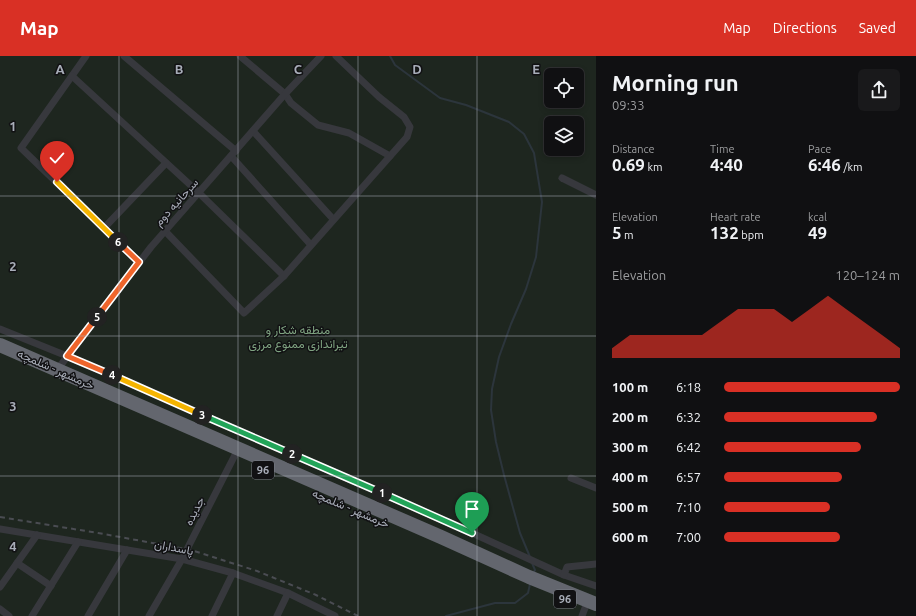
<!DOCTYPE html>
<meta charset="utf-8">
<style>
:root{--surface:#101012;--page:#19191b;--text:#f1f3f6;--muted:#9c9d9f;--line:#303032;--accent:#d93025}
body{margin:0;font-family:Ubuntu,Vazirmatn,sans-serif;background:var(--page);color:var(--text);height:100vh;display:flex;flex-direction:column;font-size:15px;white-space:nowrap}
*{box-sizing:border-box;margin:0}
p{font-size:13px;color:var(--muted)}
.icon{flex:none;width:22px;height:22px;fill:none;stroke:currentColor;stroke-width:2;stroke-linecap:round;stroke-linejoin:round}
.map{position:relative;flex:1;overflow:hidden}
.sheet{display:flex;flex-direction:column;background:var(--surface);width:320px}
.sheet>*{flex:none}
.buttons{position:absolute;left:544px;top:12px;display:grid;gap:8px}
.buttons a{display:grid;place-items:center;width:40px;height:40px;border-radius:6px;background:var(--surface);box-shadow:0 2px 6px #0003,0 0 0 1px var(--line);font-size:20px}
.pin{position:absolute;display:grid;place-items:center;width:34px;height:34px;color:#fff;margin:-41px -17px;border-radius:50% 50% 50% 0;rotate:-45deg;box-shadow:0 0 4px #0007}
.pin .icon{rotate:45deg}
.km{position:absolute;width:20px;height:20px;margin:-10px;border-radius:50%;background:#222;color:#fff;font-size:11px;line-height:20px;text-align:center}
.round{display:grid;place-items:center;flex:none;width:42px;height:42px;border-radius:6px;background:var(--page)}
.summary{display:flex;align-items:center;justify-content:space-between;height:68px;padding:0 16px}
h1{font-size:22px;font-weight:600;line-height:30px}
.metrics{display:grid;grid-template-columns:repeat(3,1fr);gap:6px;height:68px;padding:4px 16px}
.metrics div{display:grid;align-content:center}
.metrics b{font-size:17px;font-weight:600}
.metrics small{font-size:11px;font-weight:400}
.metrics p{font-size:11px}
.chart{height:112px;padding:8px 16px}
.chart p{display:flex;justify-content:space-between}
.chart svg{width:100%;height:72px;margin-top:4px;fill:var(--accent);opacity:.7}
ul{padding:0 16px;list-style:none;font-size:13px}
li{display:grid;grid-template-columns:64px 48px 1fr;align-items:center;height:30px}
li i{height:10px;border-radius:5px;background:var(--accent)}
header{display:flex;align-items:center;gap:24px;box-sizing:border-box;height:56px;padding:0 20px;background:var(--accent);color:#fff}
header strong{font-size:19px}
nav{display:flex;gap:22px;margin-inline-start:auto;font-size:14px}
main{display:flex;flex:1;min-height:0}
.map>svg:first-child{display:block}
.green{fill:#1e261f;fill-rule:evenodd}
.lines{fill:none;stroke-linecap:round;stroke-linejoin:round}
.stream{stroke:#2c353c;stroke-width:2}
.street{stroke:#37383d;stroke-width:7}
.highway{stroke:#63666e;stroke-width:14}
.rail{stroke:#4a4c52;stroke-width:2;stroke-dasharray:5 4;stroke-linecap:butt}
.split-1-casing{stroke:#fff;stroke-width:8}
.split-2-casing{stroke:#fff;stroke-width:8}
.split-3-casing{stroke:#fff;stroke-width:8}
.split-4-casing{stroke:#fff;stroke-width:8}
.split-5-casing{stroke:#fff;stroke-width:8}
.split-6-casing{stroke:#fff;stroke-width:8}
.split-7-casing{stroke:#fff;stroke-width:8}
.split-1{stroke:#22a559;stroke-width:5}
.split-2{stroke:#22a559;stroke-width:5}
.split-3{stroke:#22a559;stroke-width:5}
.split-4{stroke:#f5b400;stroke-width:5}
.split-5{stroke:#f0652b;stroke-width:5}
.split-6{stroke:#f0652b;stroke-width:5}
.split-7{stroke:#f5b400;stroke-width:5}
.grid{fill:none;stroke:#a8adb8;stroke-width:1;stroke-opacity:0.55}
.labels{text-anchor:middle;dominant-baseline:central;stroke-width:3;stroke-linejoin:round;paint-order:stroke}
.shield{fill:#111113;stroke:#7b7e86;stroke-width:1}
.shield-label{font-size:11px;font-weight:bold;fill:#a8adb8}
.street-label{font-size:12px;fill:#a8adb8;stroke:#111113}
.park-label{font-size:12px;fill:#7fa381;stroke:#111113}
.grid-label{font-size:13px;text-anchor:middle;font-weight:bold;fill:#a8adb8;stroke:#111113;stroke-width:3;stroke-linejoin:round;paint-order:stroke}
</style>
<header>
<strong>Map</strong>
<nav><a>Map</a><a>Directions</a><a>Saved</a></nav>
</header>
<main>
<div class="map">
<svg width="596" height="560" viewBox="0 0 596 560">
<rect width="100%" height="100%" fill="#161618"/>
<path class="green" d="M0,0H596V560H0ZM551,19H577V45H551ZM551,67H577V93H551Z"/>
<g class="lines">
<g class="stream">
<path d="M390,0L395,9L440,42L466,49L509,66L524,78L534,97L542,146L536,201L526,233L511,268L499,301L492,333L491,354L496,386L504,419L520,477L530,501"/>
<path d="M532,507L535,514L533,518"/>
<path d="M446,560L495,547H515L528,537L530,528"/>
</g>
<g class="street">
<path d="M86,0L21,92L139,206"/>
<path d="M124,0L236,95"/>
<path d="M240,0L285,38L291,47L318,69L349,77L390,100"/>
<path d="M72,20L199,137L284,220"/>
<path d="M253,75L333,163"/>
<path d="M231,100L310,188"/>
<path d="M562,122L596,139"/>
<path d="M104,172L166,107"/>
<path d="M165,175L244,257L284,220L407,81L410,71L404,61L379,41L336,0"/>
<path d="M0,273L67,300L472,477L564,519L596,530"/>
<path d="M57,314L151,191L285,38L321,0"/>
<path d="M571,422L596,432"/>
<path d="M0,473L182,503L233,517L288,537L335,560"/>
<path d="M17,507L51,530"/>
<path d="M564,519L567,511L596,508"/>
<path d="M0,531L37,479"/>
<path d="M0,553L9,560"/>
<path d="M32,560L78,486"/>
<path d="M88,560L127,494"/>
<path d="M149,560L182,503L238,393"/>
<path d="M212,560L233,517"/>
<path d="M277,560L288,537"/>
<path d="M582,560L585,552"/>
</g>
<path class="highway" d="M0,289L441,481L529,521L596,548"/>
<path class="rail" d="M0,461L98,477L191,494L257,515L316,539L358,560"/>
</g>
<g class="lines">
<defs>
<path id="split-1" d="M382,437L472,477"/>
<path id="split-2" d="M292,398L382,437"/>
<path id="split-3" d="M202,359L292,398"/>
<path id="split-4" d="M112,319L202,359"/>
<path id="split-5" d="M97,261L67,300L112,319"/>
<path id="split-6" d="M97,261L139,206L118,186"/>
<path id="split-7" d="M57,126L118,186"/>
</defs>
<use href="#split-1" class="split-1-casing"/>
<use href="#split-2" class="split-2-casing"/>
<use href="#split-3" class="split-3-casing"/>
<use href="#split-4" class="split-4-casing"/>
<use href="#split-5" class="split-5-casing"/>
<use href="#split-6" class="split-6-casing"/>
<use href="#split-7" class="split-7-casing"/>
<use href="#split-1" class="split-1"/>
<use href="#split-2" class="split-2"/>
<use href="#split-3" class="split-3"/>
<use href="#split-4" class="split-4"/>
<use href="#split-5" class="split-5"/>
<use href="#split-6" class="split-6"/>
<use href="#split-7" class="split-7"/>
</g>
<path class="grid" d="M119,0V560M238,0V560M358,0V560M477,0V560M0,140H596M0,280H596M0,420H596"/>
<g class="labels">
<g class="shield">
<rect x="252" y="405" width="22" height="18" rx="3"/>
<rect x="554" y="534" width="22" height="18" rx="3"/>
</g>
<g class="shield-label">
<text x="263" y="414">96</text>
<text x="565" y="543">96</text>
</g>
<g class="street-label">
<text transform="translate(176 146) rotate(-48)">سرحانیه دوم</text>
<text transform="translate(56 313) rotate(24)">خرمشهر - شلمچه</text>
<text transform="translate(351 452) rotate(23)">خرمشهر - شلمچه</text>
<text transform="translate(194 455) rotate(-63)">جدیده</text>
<text transform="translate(174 491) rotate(11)">پاسداران</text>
</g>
<g class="park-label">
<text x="298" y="273">منطقه شکار و<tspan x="298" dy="14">تیراندازی ممنوع مرزی</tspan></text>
</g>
</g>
<g class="grid-label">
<text x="60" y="18">A</text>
<text x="179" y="18">B</text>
<text x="298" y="18">C</text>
<text x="417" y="18">D</text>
<text x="536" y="18">E</text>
<text x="13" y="75">1</text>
<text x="13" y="215">2</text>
<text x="13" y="355">3</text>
<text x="13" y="495">4</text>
</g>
</svg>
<div class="buttons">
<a><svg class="icon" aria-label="locate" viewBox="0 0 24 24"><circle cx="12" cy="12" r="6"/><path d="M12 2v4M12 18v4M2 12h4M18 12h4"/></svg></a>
<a><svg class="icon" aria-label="layers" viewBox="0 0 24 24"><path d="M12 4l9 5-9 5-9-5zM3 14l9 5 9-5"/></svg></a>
</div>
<div class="pin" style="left:472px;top:477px;background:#1e9e55"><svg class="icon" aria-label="arrive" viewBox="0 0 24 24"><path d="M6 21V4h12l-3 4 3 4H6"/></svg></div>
<div class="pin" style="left:57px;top:126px;background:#d93025"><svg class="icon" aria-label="check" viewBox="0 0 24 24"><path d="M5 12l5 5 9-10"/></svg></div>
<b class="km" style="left:382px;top:437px">1</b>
<b class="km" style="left:292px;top:398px">2</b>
<b class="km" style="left:202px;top:359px">3</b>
<b class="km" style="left:112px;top:319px">4</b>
<b class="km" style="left:97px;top:261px">5</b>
<b class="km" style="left:118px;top:186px">6</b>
</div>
<section class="sheet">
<div class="summary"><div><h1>Morning run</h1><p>09:33</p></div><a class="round"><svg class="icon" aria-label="share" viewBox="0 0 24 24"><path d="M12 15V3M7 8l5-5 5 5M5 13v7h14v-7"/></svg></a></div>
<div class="metrics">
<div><p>Distance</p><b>0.69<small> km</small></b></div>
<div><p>Time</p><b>4:40</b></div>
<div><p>Pace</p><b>6:46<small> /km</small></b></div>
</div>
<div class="metrics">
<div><p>Elevation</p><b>5<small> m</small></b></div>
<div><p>Heart rate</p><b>132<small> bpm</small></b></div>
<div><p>kcal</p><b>49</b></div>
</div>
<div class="chart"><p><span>Elevation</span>120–124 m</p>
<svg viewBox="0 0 160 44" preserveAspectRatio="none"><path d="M0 44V38L10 30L20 30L30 30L40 30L50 30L60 22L70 14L80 14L90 14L100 22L110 14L120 6L130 14L140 22L150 30L160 38V44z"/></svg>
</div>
<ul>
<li><b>100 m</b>6:18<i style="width:100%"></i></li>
<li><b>200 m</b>6:32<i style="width:87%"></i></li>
<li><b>300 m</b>6:42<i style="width:78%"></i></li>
<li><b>400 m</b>6:57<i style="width:67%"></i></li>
<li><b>500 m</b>7:10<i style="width:60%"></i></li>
<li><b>600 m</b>7:00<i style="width:66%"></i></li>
</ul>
</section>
</main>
